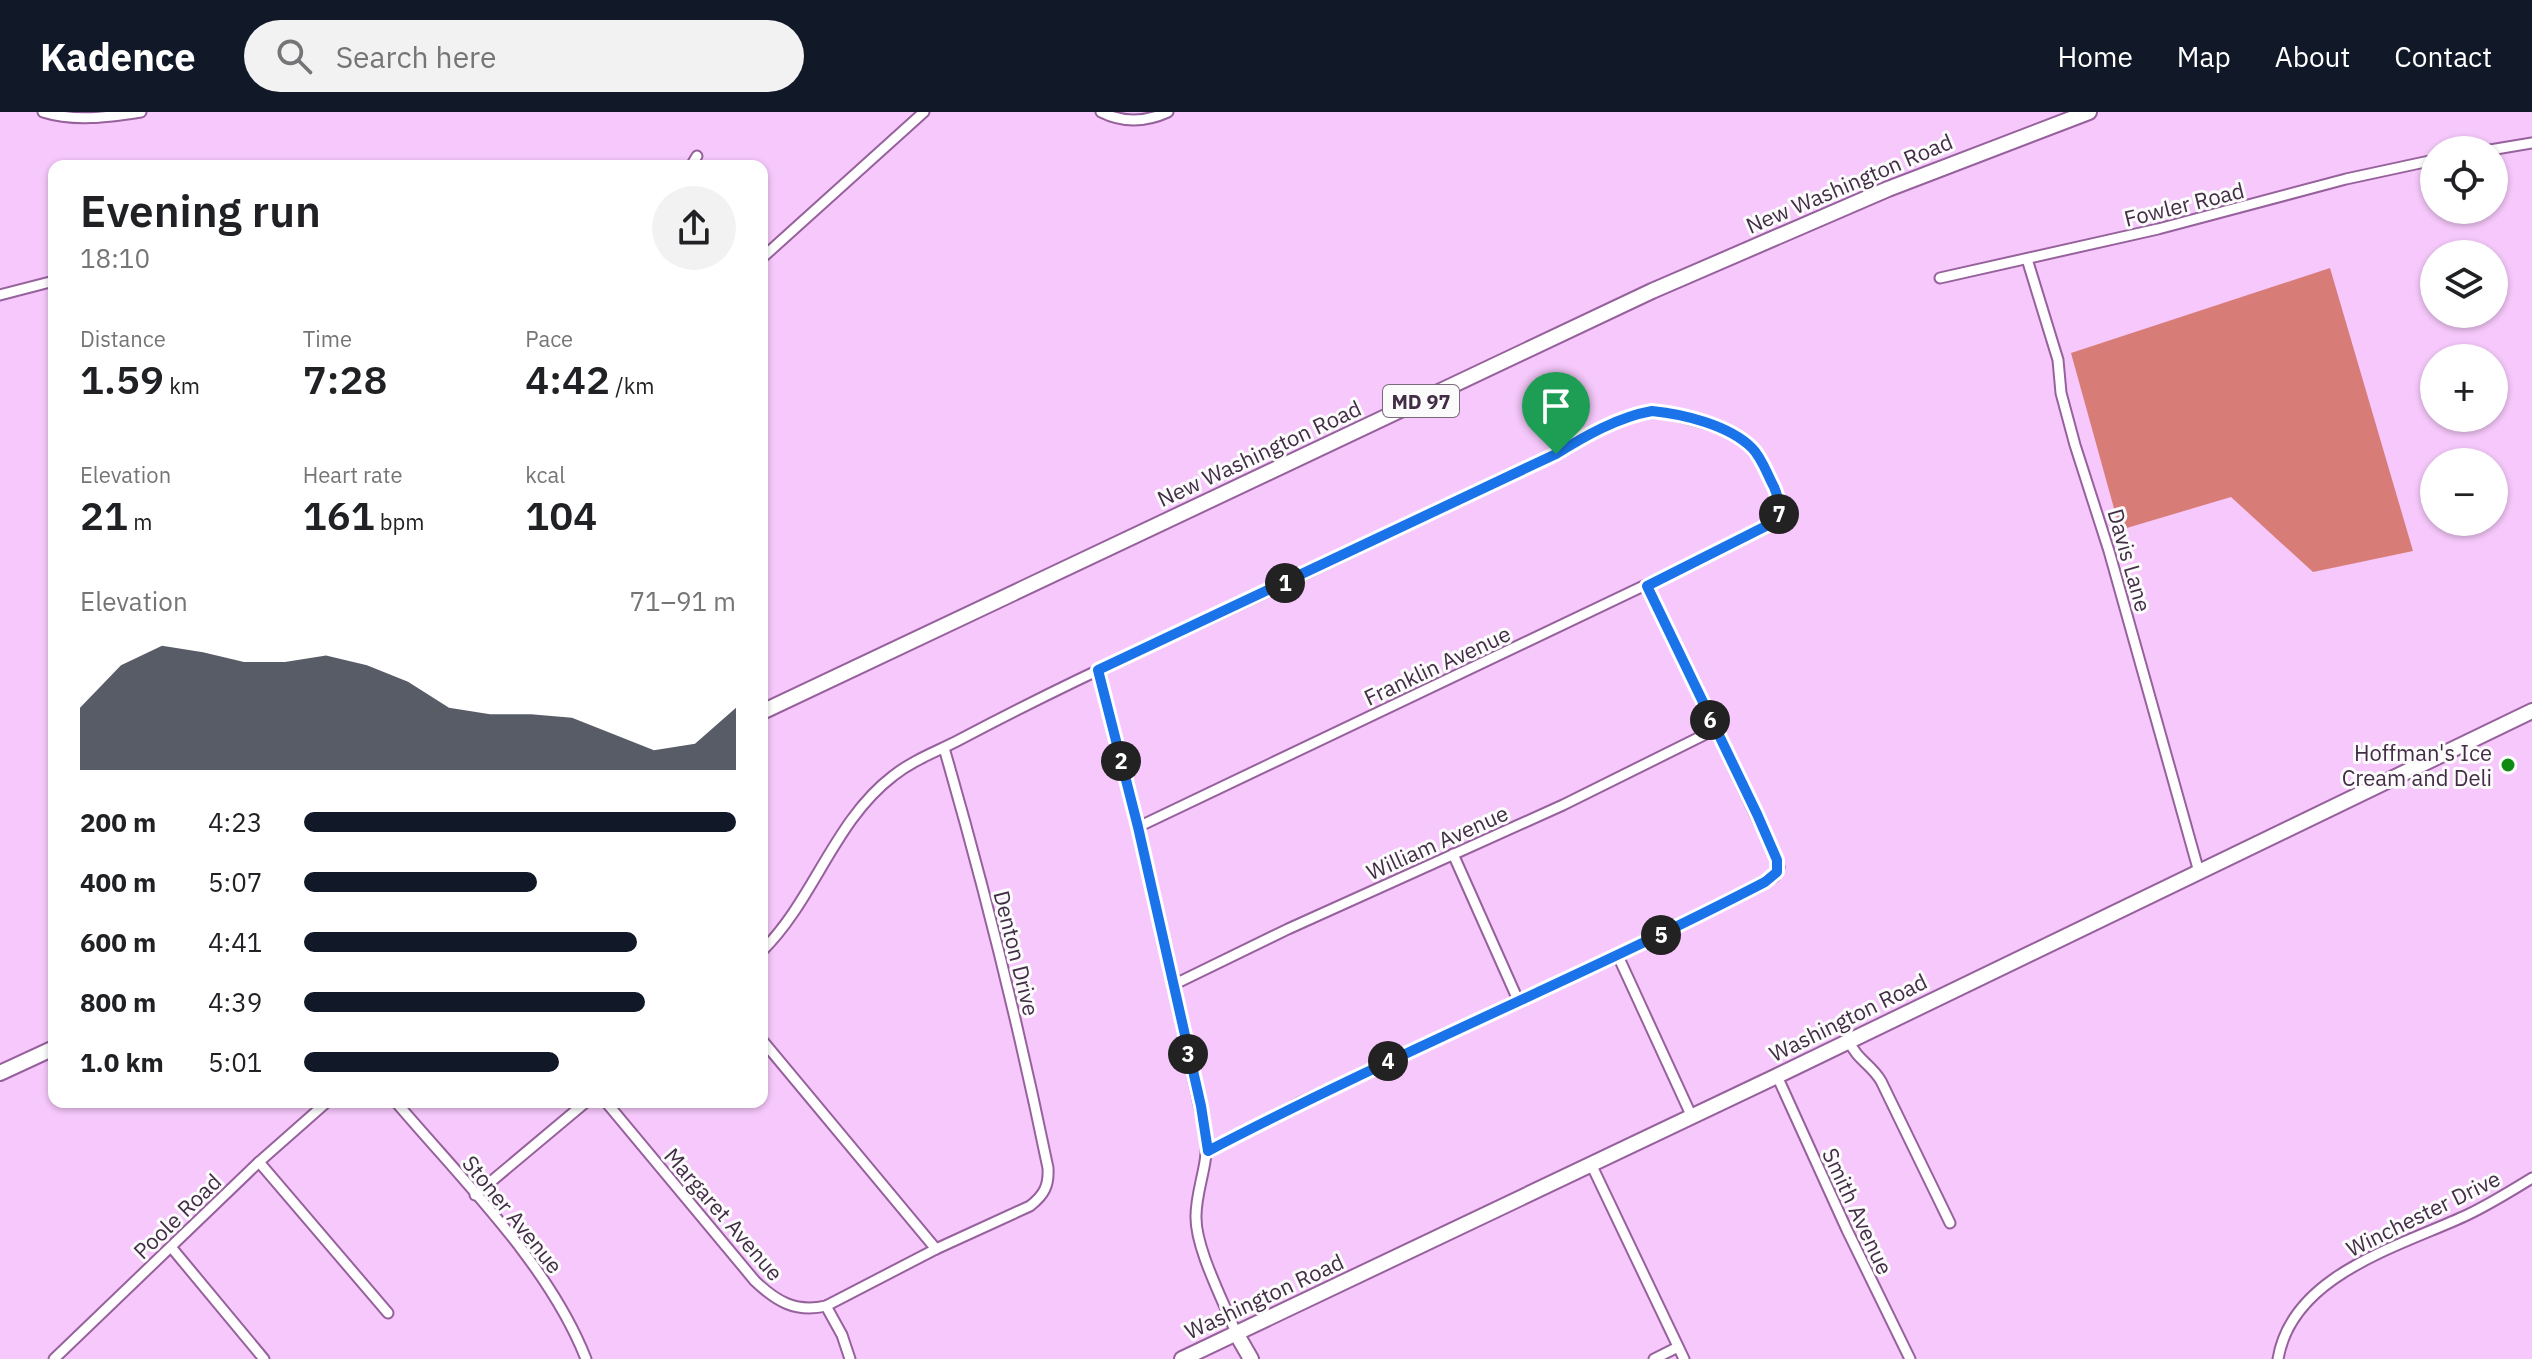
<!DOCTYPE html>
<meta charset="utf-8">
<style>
:root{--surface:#fff;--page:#f2f2f2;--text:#202124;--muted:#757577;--accent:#111827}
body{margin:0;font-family:"IBM Plex Sans",sans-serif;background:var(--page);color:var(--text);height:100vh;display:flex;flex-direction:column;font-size:30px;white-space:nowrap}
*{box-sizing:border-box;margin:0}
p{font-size:26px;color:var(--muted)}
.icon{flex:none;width:44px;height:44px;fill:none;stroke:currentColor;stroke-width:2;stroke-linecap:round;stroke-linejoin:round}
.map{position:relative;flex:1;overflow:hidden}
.drawer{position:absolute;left:48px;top:48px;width:720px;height:948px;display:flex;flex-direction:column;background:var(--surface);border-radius:16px;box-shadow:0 2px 6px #0004}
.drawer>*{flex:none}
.tools{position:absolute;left:2420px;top:24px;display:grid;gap:16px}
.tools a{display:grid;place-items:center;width:88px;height:88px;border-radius:50%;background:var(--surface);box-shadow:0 2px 6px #0004;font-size:40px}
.pin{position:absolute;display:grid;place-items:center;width:68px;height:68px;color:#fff;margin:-82px -34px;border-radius:50% 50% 50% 0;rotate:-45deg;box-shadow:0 0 8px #0007}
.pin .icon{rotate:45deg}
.km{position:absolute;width:40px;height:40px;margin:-20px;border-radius:50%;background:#222;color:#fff;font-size:22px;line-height:40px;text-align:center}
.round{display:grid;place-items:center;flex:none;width:84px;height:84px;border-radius:42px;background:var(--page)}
.headline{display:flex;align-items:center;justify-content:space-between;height:136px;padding:0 32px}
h1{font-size:44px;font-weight:600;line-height:60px}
.stats{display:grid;grid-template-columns:repeat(3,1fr);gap:12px;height:136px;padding:8px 32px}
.stats div{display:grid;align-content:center}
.stats b{font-size:40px;font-weight:600}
.stats small{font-size:22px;font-weight:400}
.stats p{font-size:22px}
.chart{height:224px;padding:16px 32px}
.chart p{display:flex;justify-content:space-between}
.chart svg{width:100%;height:144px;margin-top:8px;fill:var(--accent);opacity:.7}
ul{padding:0 32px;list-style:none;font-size:26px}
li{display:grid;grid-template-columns:128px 96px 1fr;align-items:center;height:60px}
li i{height:20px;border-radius:10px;background:var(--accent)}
header{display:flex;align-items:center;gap:48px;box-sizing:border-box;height:112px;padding:0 40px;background:var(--accent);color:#fff}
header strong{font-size:38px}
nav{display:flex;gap:44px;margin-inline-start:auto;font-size:28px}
.search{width:560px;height:72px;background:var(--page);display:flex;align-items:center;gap:20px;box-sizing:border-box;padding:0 28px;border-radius:44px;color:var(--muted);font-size:30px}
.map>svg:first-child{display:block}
.forest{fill:#d87c78}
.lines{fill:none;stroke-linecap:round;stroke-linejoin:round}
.street-casing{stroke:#96619c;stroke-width:13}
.secondary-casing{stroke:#96619c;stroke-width:18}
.primary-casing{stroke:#96619c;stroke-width:18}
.street{stroke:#fff;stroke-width:9}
.secondary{stroke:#fff;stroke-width:14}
.primary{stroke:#fff;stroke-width:14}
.route-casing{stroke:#fff;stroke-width:16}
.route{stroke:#1a73e8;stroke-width:10}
.poi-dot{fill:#0f8b14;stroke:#fbfbfb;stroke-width:3}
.labels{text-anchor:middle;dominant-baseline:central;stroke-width:6;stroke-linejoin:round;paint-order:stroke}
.shield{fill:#fbfbfb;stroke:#7a6b7c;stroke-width:2}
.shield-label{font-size:20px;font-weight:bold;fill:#432d46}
.street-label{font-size:22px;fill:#432d46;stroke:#fbfbfb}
.poi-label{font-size:22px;fill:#432d46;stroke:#fbfbfb;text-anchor:end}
</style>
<header>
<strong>Kadence</strong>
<div class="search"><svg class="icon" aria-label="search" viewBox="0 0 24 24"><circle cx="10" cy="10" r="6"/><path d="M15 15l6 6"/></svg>Search here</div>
<nav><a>Home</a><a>Map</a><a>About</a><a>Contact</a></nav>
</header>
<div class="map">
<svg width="2532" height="1247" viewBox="0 0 2532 1247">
<rect width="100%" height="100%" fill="#f6c8fb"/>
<path class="forest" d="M2330,156L2413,439L2313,460L2231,385L2120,418L2071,241Z"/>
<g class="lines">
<defs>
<g id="street">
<path d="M43,0C75,10 108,5 141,0"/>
<path d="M1101,0C1123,11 1146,10 1168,0"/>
<path d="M2490,38L2532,31"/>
<path d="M691,54L697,44"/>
<path d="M762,146L924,0"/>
<path d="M2027,147L2058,248L2061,281L2075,333L2109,439L2199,760"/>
<path d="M1940,166L2158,117L2346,67L2434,48"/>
<path d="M0,183L54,169"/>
<path d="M1098,558L1138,715L1206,1024C1209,1052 1196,1077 1196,1104C1195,1136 1224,1190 1236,1221"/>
<path d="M1453,742L1518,888"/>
<path d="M762,839C814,788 834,709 893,664C913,648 936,640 959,628C1016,598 1074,569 1133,542C1249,490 1363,434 1478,379C1505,367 1532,355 1557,341C1585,326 1616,303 1648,300C1660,298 1673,303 1685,306C1731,318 1750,324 1771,369C1776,381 1781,392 1778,405L1765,416L1138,715"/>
<path d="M1618,844L1692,1005"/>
<path d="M1173,873L1288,817L1563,693L1714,618"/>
<path d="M762,928L936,1137"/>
<path d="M1849,929C1857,948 1871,952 1881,969L1950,1111"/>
<path d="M1777,964L1847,1118L1910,1247"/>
<path d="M396,990C462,1068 549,1152 586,1247"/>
<path d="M606,990L755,1169C776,1189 795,1201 826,1194L936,1137L1030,1094C1044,1083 1049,1074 1048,1056C1019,915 984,774 944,636"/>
<path d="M1208,1039L1299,991L1618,844L1774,765L1779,755L1777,748L1647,474"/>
<path d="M259,1050L388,1201"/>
<path d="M1591,1052L1684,1247"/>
<path d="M475,1083L586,990"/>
<path d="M171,1135L264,1247"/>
<path d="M826,1194L842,1223L850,1247"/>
<path d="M54,1247L259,1050L327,990"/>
<path d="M1654,1247L1678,1235"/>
<path d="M2278,1247C2292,1162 2401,1134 2467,1103C2490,1092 2511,1079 2532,1066"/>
</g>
<g id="secondary">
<path d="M1236,1221L1251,1247"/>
<path d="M1182,1247L1777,964L2532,599"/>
</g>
<g id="primary">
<path d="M762,600L1652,179L1888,77L2089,0"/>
<path d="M0,961L54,936"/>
</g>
</defs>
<use href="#street" class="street-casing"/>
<use href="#secondary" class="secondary-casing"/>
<use href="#primary" class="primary-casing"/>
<use href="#street" class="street"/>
<use href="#secondary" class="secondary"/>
<use href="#primary" class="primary"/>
</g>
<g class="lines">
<defs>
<path id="route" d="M1652,299C1683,302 1729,313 1752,336C1762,346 1767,362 1774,375C1779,387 1782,399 1774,410L1647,474L1757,702L1777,748V760L1765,770C1582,865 1391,943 1208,1039L1201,994L1138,715L1098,558L1556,342C1585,324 1618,305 1652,299Z"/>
</defs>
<use href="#route" class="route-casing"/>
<use href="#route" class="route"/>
</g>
<circle class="poi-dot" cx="2508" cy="653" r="8"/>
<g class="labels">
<rect class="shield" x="1383" y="273" width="76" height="32" rx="6"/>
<g class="shield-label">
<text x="1421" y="289">MD 97</text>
</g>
<g class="street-label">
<text transform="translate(1849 71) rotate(-23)">New Washington Road</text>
<text transform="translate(2184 92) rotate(-14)">Fowler Road</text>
<text transform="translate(1259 341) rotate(-25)">New Washington Road</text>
<text transform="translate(2130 448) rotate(74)">Davis Lane</text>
<text transform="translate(1437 553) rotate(-25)">Franklin Avenue</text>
<text transform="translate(1437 730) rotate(-24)">William Avenue</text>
<text transform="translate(1017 841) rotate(76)">Denton Drive</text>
<text transform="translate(1848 905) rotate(-26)">Washington Road</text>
<text transform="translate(1858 1099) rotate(65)">Smith Avenue</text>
<text transform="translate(2423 1101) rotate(-26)">Winchester Drive</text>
<text transform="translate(513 1102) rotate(51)">Stoner Avenue</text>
<text transform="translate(724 1102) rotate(49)">Margaret Avenue</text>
<text transform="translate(177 1104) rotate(-44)">Poole Road</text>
<text transform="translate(1264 1184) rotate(-25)">Washington Road</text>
</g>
<g class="poi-label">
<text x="2492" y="640">Hoffman's Ice<tspan x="2492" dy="25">Cream and Deli</tspan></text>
</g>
</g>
</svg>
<div class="tools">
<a><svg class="icon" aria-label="locate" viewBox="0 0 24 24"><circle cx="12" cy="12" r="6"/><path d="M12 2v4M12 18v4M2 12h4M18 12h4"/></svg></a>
<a><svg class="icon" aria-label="layers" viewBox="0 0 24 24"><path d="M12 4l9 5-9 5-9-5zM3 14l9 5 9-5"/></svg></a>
<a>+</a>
<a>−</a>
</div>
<div class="pin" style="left:1556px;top:342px;background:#1e9e55"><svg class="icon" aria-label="arrive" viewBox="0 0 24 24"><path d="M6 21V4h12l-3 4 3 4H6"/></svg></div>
<b class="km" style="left:1285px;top:471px">1</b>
<b class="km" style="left:1121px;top:649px">2</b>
<b class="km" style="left:1188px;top:942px">3</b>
<b class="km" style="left:1388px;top:949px">4</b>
<b class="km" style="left:1661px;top:823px">5</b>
<b class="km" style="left:1710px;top:608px">6</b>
<b class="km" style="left:1779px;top:402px">7</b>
<section class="drawer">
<div class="headline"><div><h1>Evening run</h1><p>18:10</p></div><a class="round"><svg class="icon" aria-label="share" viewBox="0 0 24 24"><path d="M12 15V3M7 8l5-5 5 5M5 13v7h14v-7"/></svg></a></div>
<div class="stats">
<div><p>Distance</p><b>1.59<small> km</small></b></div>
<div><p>Time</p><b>7:28</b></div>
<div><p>Pace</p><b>4:42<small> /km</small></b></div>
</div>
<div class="stats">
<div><p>Elevation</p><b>21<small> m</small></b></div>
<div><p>Heart rate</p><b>161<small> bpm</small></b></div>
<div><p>kcal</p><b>104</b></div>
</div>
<div class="chart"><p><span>Elevation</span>71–91 m</p>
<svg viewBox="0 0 160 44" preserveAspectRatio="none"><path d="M0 44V25L10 12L20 6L30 8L40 11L50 11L60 9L70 12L80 17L90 25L100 27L110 27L120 28L130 33L140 38L150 36L160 25V44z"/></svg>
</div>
<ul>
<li><b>200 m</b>4:23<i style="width:100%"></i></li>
<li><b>400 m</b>5:07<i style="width:54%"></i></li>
<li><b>600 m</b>4:41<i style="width:77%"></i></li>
<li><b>800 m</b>4:39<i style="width:79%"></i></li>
<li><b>1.0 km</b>5:01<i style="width:59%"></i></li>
</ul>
</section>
</div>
